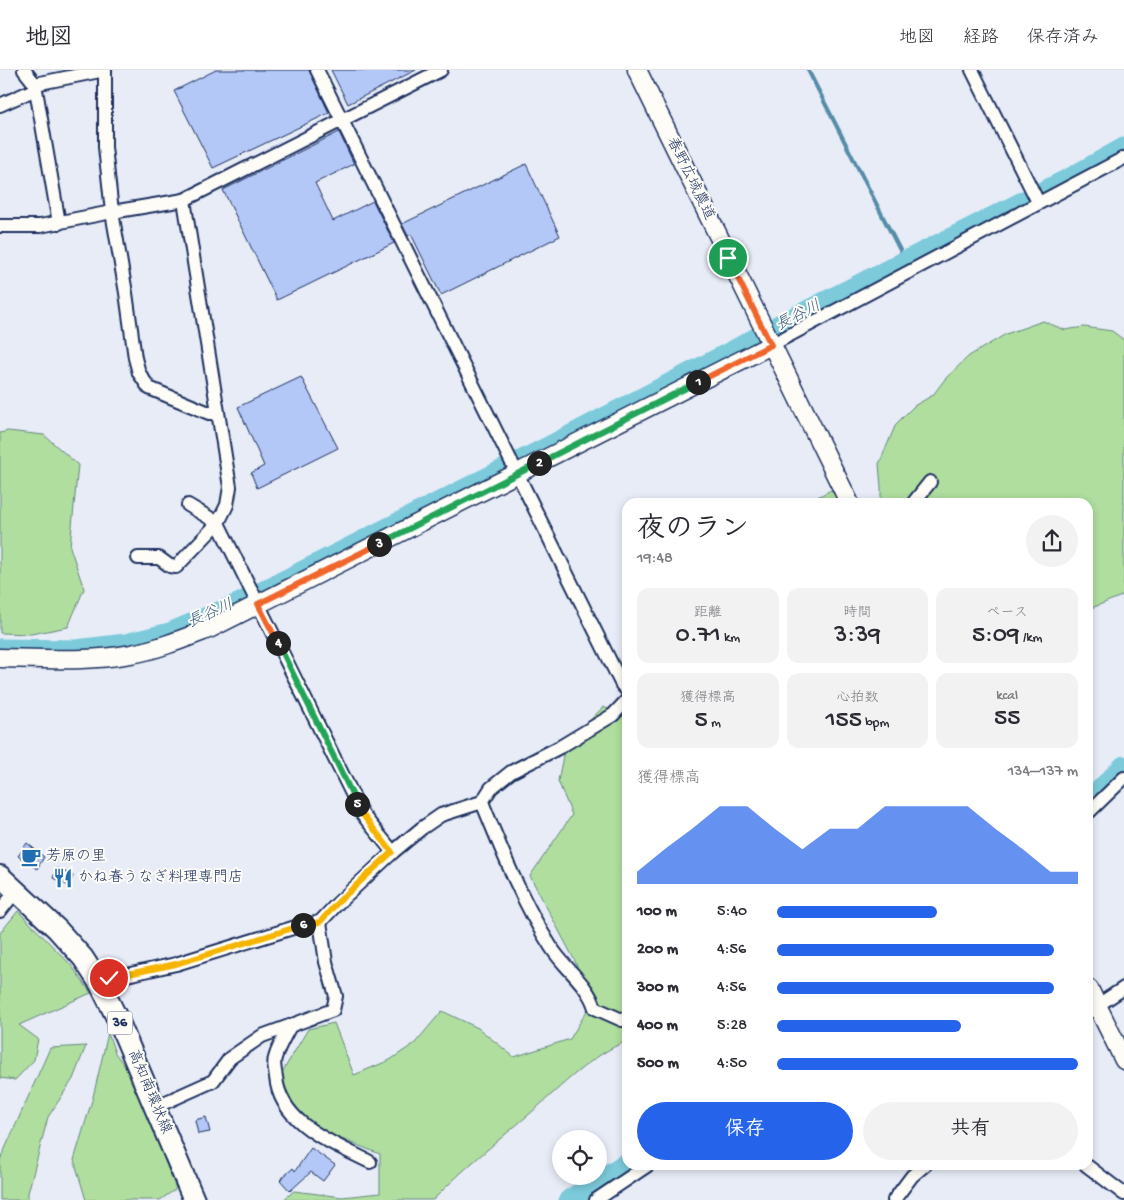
<!DOCTYPE html>
<html lang="ja">
<meta charset="utf-8">
<style>
:root{--surface:#fff;--page:#f2f2f3;--text:#2b2b33;--muted:#7c7c81;--line:#e1e1e2;--accent:#2563eb}
body{margin:0;font-family:"Gochi Hand","Klee One",sans-serif;background:var(--page);color:var(--text);height:100vh;display:flex;flex-direction:column;font-size:19px;white-space:nowrap}
*{box-sizing:border-box;margin:0}
p{font-size:16px;color:var(--muted)}
.icon{flex:none;width:28px;height:28px;fill:none;stroke:currentColor;stroke-width:2;stroke-linecap:round;stroke-linejoin:round}
.map{position:relative;flex:1;overflow:hidden}
.details{position:absolute;left:622px;top:428px;width:471px;height:672px;display:flex;flex-direction:column;background:var(--surface);border-radius:15px;box-shadow:0 2px 8px #0003}
.details>*{flex:none}
.tools{position:absolute;left:552px;top:1060px;display:grid;gap:10px}
.tools a{display:grid;place-items:center;width:55px;height:55px;border-radius:50%;background:var(--surface);box-shadow:0 2px 8px #0003;font-size:25px}
.pin{position:absolute;display:grid;place-items:center;width:42px;height:42px;color:#fff;margin:-21px;border:2px solid #fff;border-radius:50%;box-shadow:0 1px 5px #0007}
.km{position:absolute;width:25px;height:25px;margin:-12px;border-radius:50%;background:#222;color:#fff;font-size:14px;line-height:25px;text-align:center}
.round{display:grid;place-items:center;flex:none;width:52px;height:52px;border-radius:26px;background:var(--page)}
.overview{display:flex;align-items:center;justify-content:space-between;height:85px;padding:0 15px}
h1{font-size:28px;font-weight:600;line-height:38px}
.stats{display:grid;grid-template-columns:repeat(3,1fr);gap:8px;height:85px;padding:5px 15px}
.stats div{display:grid;align-content:center;border-radius:12px;background:var(--page);text-align:center}
.stats b{font-size:25px;font-weight:600}
.stats small{font-size:14px;font-weight:400}
.stats p{font-size:14px}
.chart{height:140px;padding:10px 15px}
.chart p{display:flex;justify-content:space-between}
.chart svg{width:100%;height:90px;margin-top:5px;fill:var(--accent);opacity:.7}
.primary-button{display:flex;gap:10px;margin-top:auto;padding:10px 15px}
.primary-button a{flex:1;height:58px;border-radius:30px;background:var(--accent);color:#fff;font-size:20px;font-weight:600;line-height:58px;text-align:center}
.primary-button a+a{background:var(--page);color:var(--text)}
ul{padding:0 15px;list-style:none;font-size:16px}
li{display:grid;grid-template-columns:80px 60px 1fr;align-items:center;height:38px}
li i{height:12px;border-radius:6px;background:var(--accent)}
header{display:flex;align-items:center;gap:30px;box-sizing:border-box;height:70px;padding:0 25px;background:var(--surface);border-bottom:1px solid var(--line)}
header strong{font-size:24px}
nav{display:flex;gap:28px;margin-inline-start:auto;font-size:18px}
.map>svg:first-child{display:block}
.green{fill:#afde9e;stroke:#65867e}
.lines{fill:none;stroke-linecap:round;stroke-linejoin:round}
.stream{stroke:#558ca8;stroke-width:4}
.river{stroke:#7ccada;stroke-width:21}
.building{fill:#b4c8f7;stroke:#1b2f5e}
.street-casing{stroke:#1b2f5e;stroke-width:16}
.secondary-casing{stroke:#1b2f5e;stroke-width:21}
.primary-casing{stroke:#1b2f5e;stroke-width:24}
.street{stroke:#fdfcf7;stroke-width:12}
.secondary{stroke:#fdfcf7;stroke-width:18}
.primary{stroke:#fdfcf7;stroke-width:20}
.split-1-casing{stroke:#fff;stroke-width:10}
.split-2-casing{stroke:#fff;stroke-width:10}
.split-3-casing{stroke:#fff;stroke-width:10}
.split-4-casing{stroke:#fff;stroke-width:10}
.split-5-casing{stroke:#fff;stroke-width:10}
.split-6-casing{stroke:#fff;stroke-width:10}
.split-7-casing{stroke:#fff;stroke-width:10}
.split-1{stroke:#f0652b;stroke-width:6}
.split-2{stroke:#22a559;stroke-width:6}
.split-3{stroke:#22a559;stroke-width:6}
.split-4{stroke:#f0652b;stroke-width:6}
.split-5{stroke:#22a559;stroke-width:6}
.split-6{stroke:#f5b400;stroke-width:6}
.split-7{stroke:#f5b400;stroke-width:6}
.labels{text-anchor:middle;dominant-baseline:central;stroke-width:4;stroke-linejoin:round;paint-order:stroke}
.shield{fill:#fdfcf7;stroke:#5f6c8c;stroke-width:1}
.shield-label{font-size:14px;font-weight:bold;fill:#1b2f5e}
.street-label{font-size:15px;fill:#1b2f5e;stroke:#fdfcf7}
.poi-label{font-size:15px;fill:#1b2f5e;stroke:#fdfcf7;text-anchor:start}
.water-label{font-size:16px;font-style:italic;fill:#385e83;stroke:#fdfcf7}
</style>
<header>
<strong>地図</strong>
<nav><a>地図</a><a>経路</a><a>保存済み</a></nav>
</header>
<div class="map">
<svg width="1124" height="1130" viewBox="0 0 1124 1130">
<rect width="100%" height="100%" fill="#e7ecf7"/>
<filter id="ink" filterUnits="userSpaceOnUse"><feTurbulence type="fractalNoise" baseFrequency=".02" numOctaves="2"/><feDisplacementMap in="SourceGraphic" scale="10" xChannelSelector="R" yChannelSelector="G"/><feConvolveMatrix kernelMatrix="1 2 1 2 8 2 1 2 1" color-interpolation-filters="sRGB"/></filter>
<g filter="url(#ink)">
<g class="green">
<path d="M1043,251L1065,260L1084,257L1112,261L1124,270V525L1089,539V432H881V417L879,394L896,354L914,336L933,325L945,309L969,286L1006,264Z"/>
<path d="M8,361L44,365L78,395L70,477L84,519L68,557L31,564L0,563V363Z"/>
<path d="M833,419L839,432H808Z"/>
<path d="M603,637L627,646V971C590,986 563,1015 533,1041C499,1070 464,1098 433,1130H283L294,1121L342,1127L380,1123V1084L334,1066L301,1049L280,1006L308,959L334,953L354,1005L390,990L415,973L442,941L478,958L514,987L570,969L591,934L575,891L530,806L572,745L558,711L565,676Z"/>
<path d="M18,841L71,895L91,923L19,955L38,969L34,990L15,1010L0,1008V863Z"/>
<path d="M108,963L115,983L132,1006L176,1119L160,1130H86L74,1090L93,1027Z"/>
<path d="M86,976L73,1009L48,1047L28,1123V1130H0V1090L50,978Z"/>
</g>
<g class="lines">
<path class="stream" d="M808,0L905,190"/>
<g class="river">
<path d="M0,579L76,580L126,574L170,563L238,534L546,378L742,276L783,253L1074,106L1124,78"/>
<path d="M1089,731L1124,696"/>
<path d="M569,1130L628,1092"/>
</g>
</g>
<g class="building">
<path d="M216,0H309L329,43L213,98L174,21Z"/>
<path d="M331,0H416L348,34Z"/>
<path d="M339,62L354,94L315,113L333,151L373,131L394,173L277,230L223,120Z"/>
<path d="M526,94L560,166L441,225L411,164L408,166L402,154Z"/>
<path d="M301,307L338,378L257,418L251,403L264,396L238,337Z"/>
<path d="M27,773L44,787L37,799L18,786Z"/>
<path d="M57,798L73,806L69,816L53,808Z"/>
<path d="M206,1047L210,1062L198,1064L195,1050Z"/>
<path d="M311,1078L335,1095L323,1111L311,1102L290,1121L280,1110L293,1098L295,1101Z"/>
</g>
<g class="lines">
<defs>
<g id="street">
<path d="M24,0L35,14"/>
<path d="M105,0V77L112,142L184,130L441,0"/>
<path d="M317,0L622,615L628,621"/>
<path d="M972,0L1038,132"/>
<path d="M0,35L36,19"/>
<path d="M184,130L230,417L227,435L218,453L362,744L393,782"/>
<path d="M59,153L35,14L105,0"/>
<path d="M0,156H40L112,142L126,223L135,288L139,303L149,318L209,343H218"/>
<path d="M771,275L1124,88"/>
<path d="M914,432L930,412"/>
<path d="M138,488H159L170,496L176,497L218,453L188,435"/>
<path d="M482,732C502,781 522,832 551,877C564,898 588,914 595,938L622,950H628"/>
<path d="M1089,742L1124,708"/>
<path d="M0,841L16,821"/>
<path d="M100,914L109,909L176,894L299,856L320,852L338,833L393,782L422,758L441,745L482,732L491,718L511,702L560,677L613,645L628,629"/>
<path d="M1089,941L1124,918"/>
<path d="M290,956C285,966 278,977 275,988C273,993 275,1001 276,1007C280,1054 333,1073 370,1092"/>
<path d="M155,1037L213,1011L230,988L262,966L333,940L336,926L326,892L320,852"/>
<path d="M1086,1095L1124,1124"/>
<path d="M596,1130L648,1095"/>
<path d="M894,1130L912,1106L925,1095"/>
</g>
<g id="secondary">
<path d="M637,0L849,432"/>
<path d="M0,588C43,589 88,592 131,584C159,579 185,568 211,558L771,275"/>
<path d="M1089,919L1124,990"/>
</g>
<path id="primary" d="M0,806L57,859L83,888L100,914L118,950L194,1130"/>
</defs>
<use href="#street" class="street-casing"/>
<use href="#secondary" class="secondary-casing"/>
<use href="#primary" class="primary-casing"/>
<use href="#street" class="street"/>
<use href="#secondary" class="secondary"/>
<use href="#primary" class="primary"/>
</g>
</g>
<g class="lines" filter="url(#ink)">
<defs>
<path id="split-1" d="M698,312L771,275L728,188"/>
<path id="split-2" d="M539,393L698,312"/>
<path id="split-3" d="M379,474L539,393"/>
<path id="split-4" d="M278,573L258,534L379,474"/>
<path id="split-5" d="M278,573L357,734"/>
<path id="split-6" d="M303,855L320,852L338,832L392,782L362,744L357,734"/>
<path id="split-7" d="M109,908L176,894L303,855"/>
</defs>
<use href="#split-1" class="split-1-casing"/>
<use href="#split-2" class="split-2-casing"/>
<use href="#split-3" class="split-3-casing"/>
<use href="#split-4" class="split-4-casing"/>
<use href="#split-5" class="split-5-casing"/>
<use href="#split-6" class="split-6-casing"/>
<use href="#split-7" class="split-7-casing"/>
<use href="#split-1" class="split-1"/>
<use href="#split-2" class="split-2"/>
<use href="#split-3" class="split-3"/>
<use href="#split-4" class="split-4"/>
<use href="#split-5" class="split-5"/>
<use href="#split-6" class="split-6"/>
<use href="#split-7" class="split-7"/>
</g>
<defs>
<symbol id="cafe-bare" viewBox="-9 -9 18 18"><path d="M-5.5-4.5H6V0H3Q3 3.5 0 3.5H-2.5Q-5.5 3.5-5.5 0ZM3-3.2v2h1.7v-2ZM-6 4.5H4V6H-6Z" fill="#1f6fb2" stroke="#fdfcf7" stroke-width="2.5" paint-order="stroke"/></symbol>
<symbol id="restaurant-bare" viewBox="-9 -9 18 18"><path d="M-5-6h1v4h1v-4h1v4h1v-4h1v5L-1.5 .5V6h-2V.5L-5-1ZM5-6V6H3V1.5H1.5Q1.5-4 5-6Z" fill="#1f6fb2" stroke="#fdfcf7" stroke-width="2.5" paint-order="stroke"/></symbol>
</defs>
<g fill-rule="evenodd">
<use href="#cafe-bare" x="17" y="773" width="28" height="28"/>
<use href="#restaurant-bare" x="49" y="794" width="28" height="28"/>
</g>
<g class="labels">
<rect class="shield" x="107.5" y="941.5" width="25" height="23" rx="4"/>
<g class="shield-label">
<text x="120" y="953">36</text>
</g>
<g class="street-label">
<text transform="translate(690 109) rotate(64)">春野広域農道</text>
<text transform="translate(149 1022) rotate(67)">高知南環状線</text>
</g>
<g class="poi-label">
<text x="46" y="787">芳原の里</text>
<text x="78" y="808">かね春うなぎ料理専門店</text>
</g>
<g class="water-label">
<text transform="translate(799 247) rotate(-27)">長谷川</text>
<text transform="translate(211 545) rotate(-24)">長谷川</text>
</g>
</g>
</svg>
<div class="tools">
<a><svg class="icon" aria-label="locate" viewBox="0 0 24 24"><circle cx="12" cy="12" r="6"/><path d="M12 2v4M12 18v4M2 12h4M18 12h4"/></svg></a>
</div>
<div class="pin" style="left:728px;top:188px;background:#1e9e55"><svg class="icon" aria-label="arrive" viewBox="0 0 24 24"><path d="M6 21V4h12l-3 4 3 4H6"/></svg></div>
<div class="pin" style="left:109px;top:908px;background:#d93025"><svg class="icon" aria-label="check" viewBox="0 0 24 24"><path d="M5 12l5 5 9-10"/></svg></div>
<b class="km" style="left:698px;top:312px">1</b>
<b class="km" style="left:539px;top:393px">2</b>
<b class="km" style="left:379px;top:474px">3</b>
<b class="km" style="left:278px;top:573px">4</b>
<b class="km" style="left:357px;top:734px">5</b>
<b class="km" style="left:303px;top:855px">6</b>
<section class="details">
<div class="overview"><div><h1>夜のラン</h1><p>19:48</p></div><a class="round"><svg class="icon" aria-label="share" viewBox="0 0 24 24"><path d="M12 15V3M7 8l5-5 5 5M5 13v7h14v-7"/></svg></a></div>
<div class="stats">
<div><p>距離</p><b>0.71<small> km</small></b></div>
<div><p>時間</p><b>3:39</b></div>
<div><p>ペース</p><b>5:09<small> /km</small></b></div>
</div>
<div class="stats">
<div><p>獲得標高</p><b>5<small> m</small></b></div>
<div><p>心拍数</p><b>155<small> bpm</small></b></div>
<div><p>kcal</p><b>55</b></div>
</div>
<div class="chart"><p><span>獲得標高</span>134–137 m</p>
<svg viewBox="0 0 160 44" preserveAspectRatio="none"><path d="M0 44V38L10 27L20 17L30 6L40 6L50 17L60 27L70 17L80 17L90 6L100 6L110 6L120 6L130 17L140 27L150 38L160 38V44z"/></svg>
</div>
<ul>
<li><b>100 m</b>5:40<i style="width:53%"></i></li>
<li><b>200 m</b>4:56<i style="width:92%"></i></li>
<li><b>300 m</b>4:56<i style="width:92%"></i></li>
<li><b>400 m</b>5:28<i style="width:61%"></i></li>
<li><b>500 m</b>4:50<i style="width:100%"></i></li>
</ul>
<div class="primary-button"><a>保存</a><a>共有</a></div>
</section>
</div>
